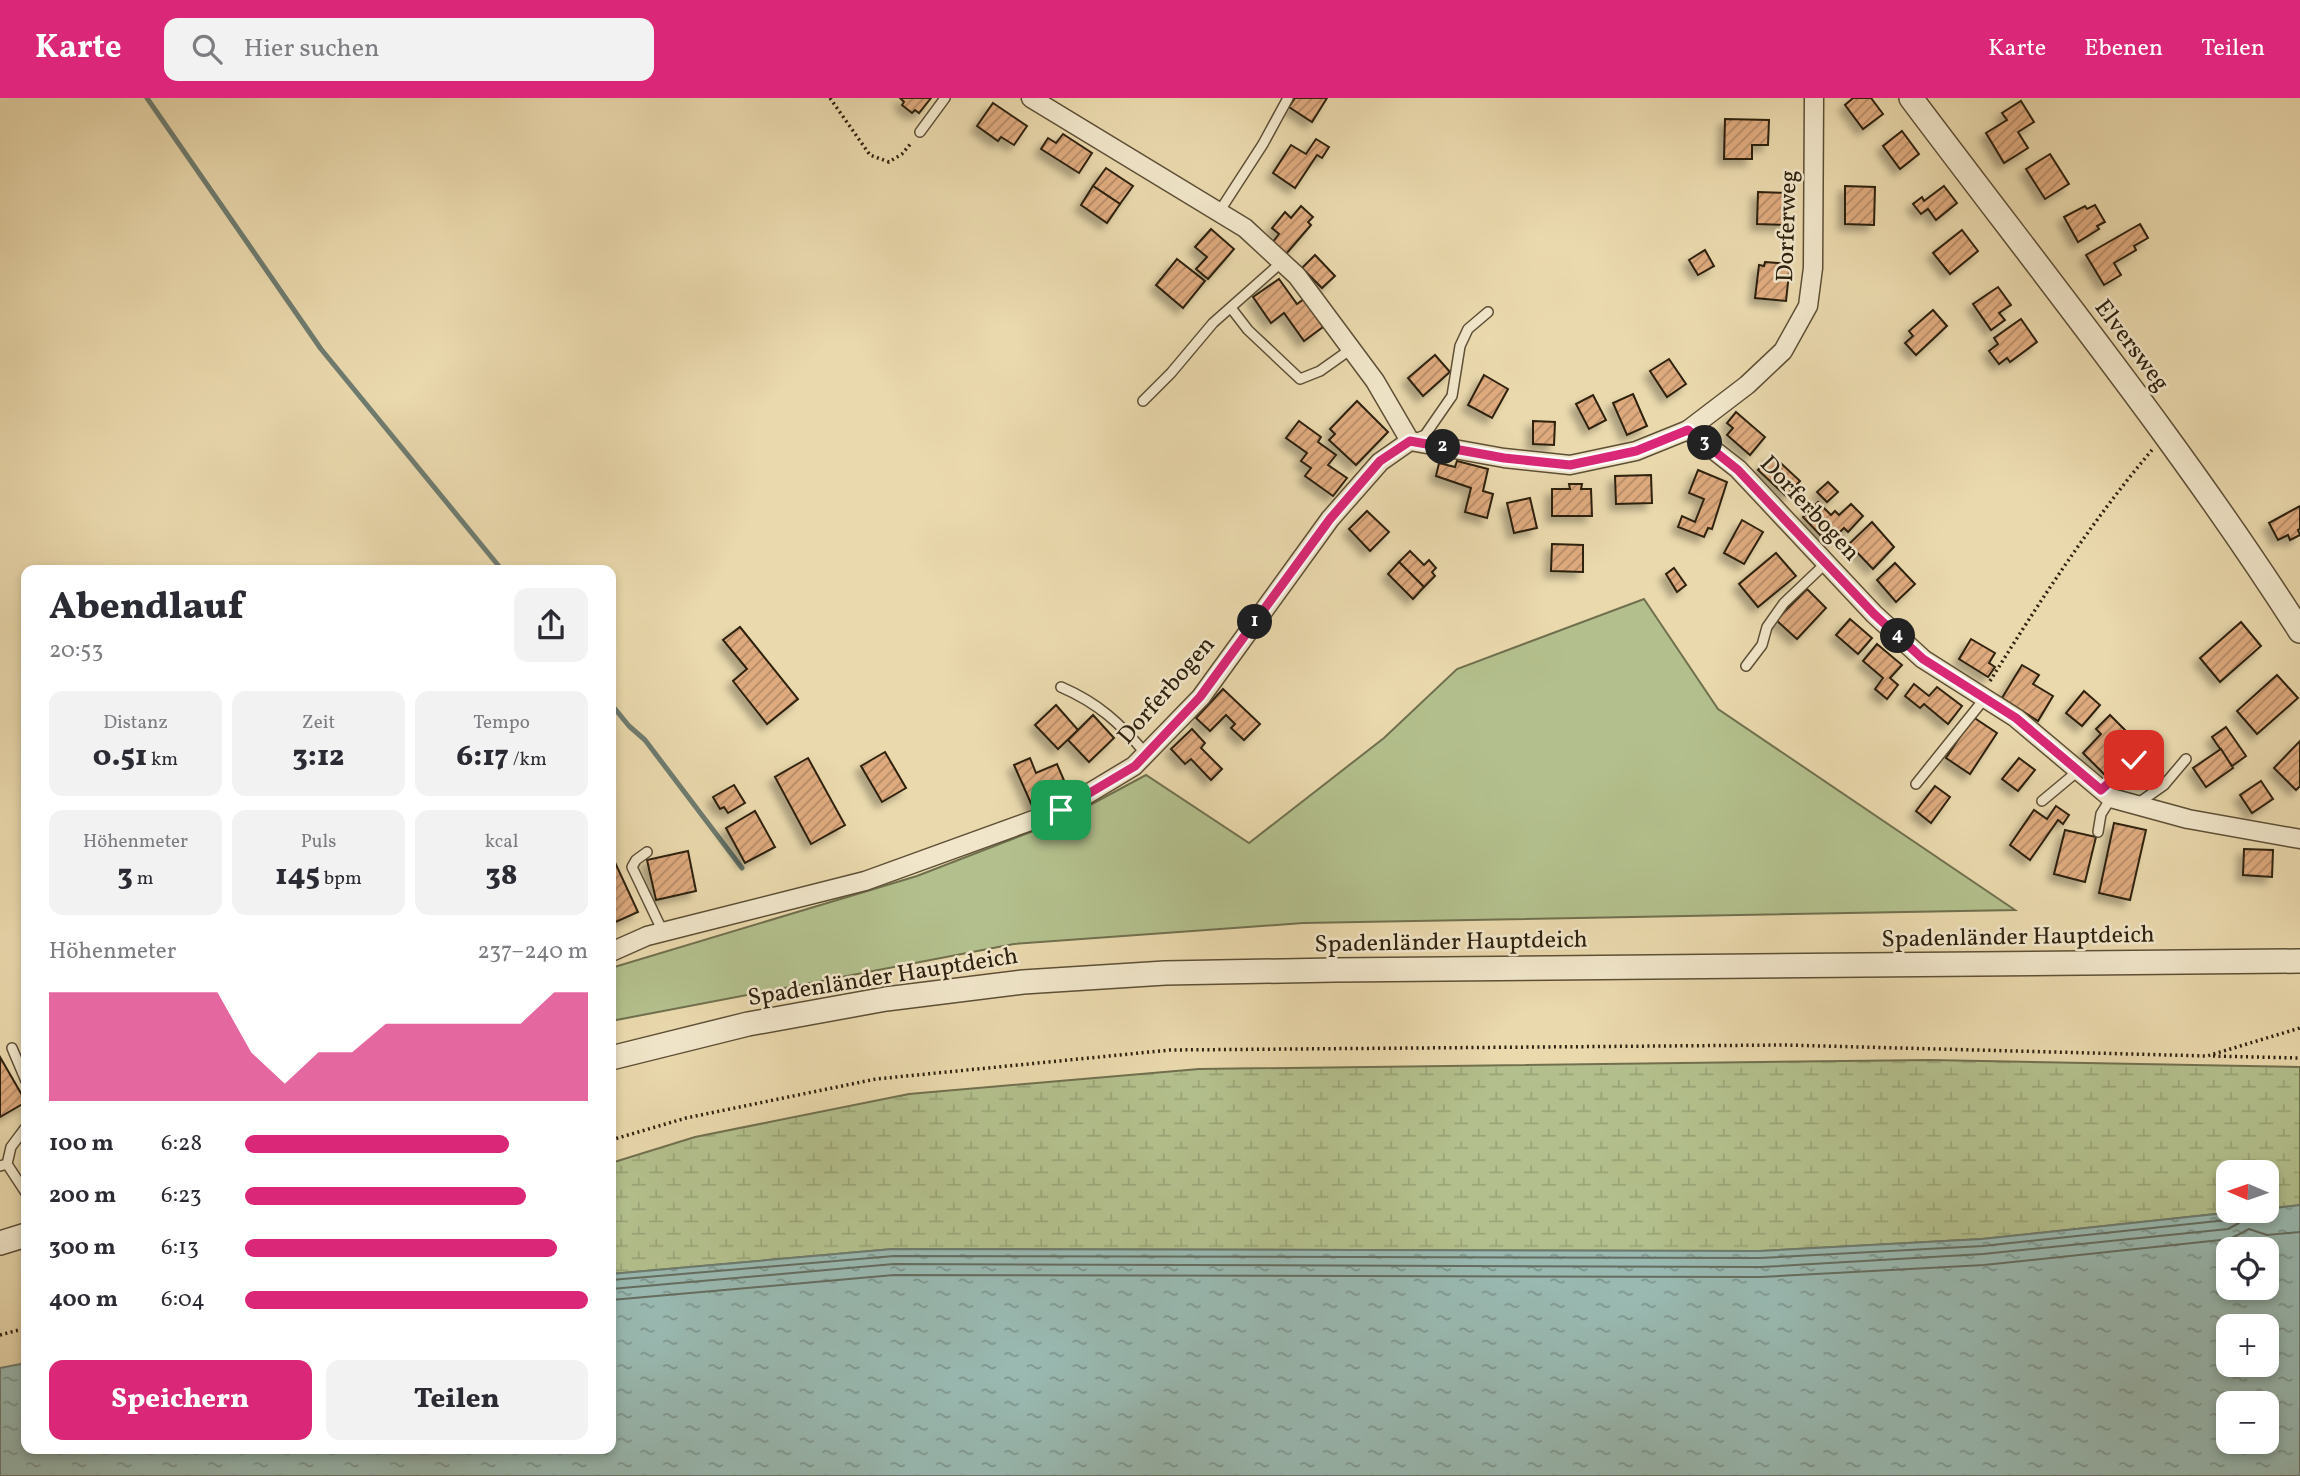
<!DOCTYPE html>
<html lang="de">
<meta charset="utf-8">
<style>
:root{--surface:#fff;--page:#f2f2f3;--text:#2b2b33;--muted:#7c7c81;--accent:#db2777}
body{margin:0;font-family:Vollkorn,serif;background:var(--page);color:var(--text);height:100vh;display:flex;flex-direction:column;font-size:26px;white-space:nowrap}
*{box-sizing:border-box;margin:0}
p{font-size:23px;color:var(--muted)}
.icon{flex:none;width:38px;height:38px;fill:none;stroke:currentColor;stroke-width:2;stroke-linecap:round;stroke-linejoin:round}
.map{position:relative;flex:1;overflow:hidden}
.drawer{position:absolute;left:21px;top:467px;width:595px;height:889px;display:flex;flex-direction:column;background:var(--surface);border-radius:14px;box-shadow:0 4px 10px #0003}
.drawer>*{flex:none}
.needle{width:46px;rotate:272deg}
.tools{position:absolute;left:2216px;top:1062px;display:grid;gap:14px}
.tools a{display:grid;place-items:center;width:63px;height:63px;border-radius:14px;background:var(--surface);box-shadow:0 4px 10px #0003;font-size:35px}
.pin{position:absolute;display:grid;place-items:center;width:60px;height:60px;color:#fff;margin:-30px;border-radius:14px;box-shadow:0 4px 10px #0006}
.km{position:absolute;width:35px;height:35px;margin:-18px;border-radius:50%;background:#222;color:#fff;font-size:19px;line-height:35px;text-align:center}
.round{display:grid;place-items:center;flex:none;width:74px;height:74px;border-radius:14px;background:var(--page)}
.headline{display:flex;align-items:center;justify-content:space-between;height:119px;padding:0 28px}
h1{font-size:38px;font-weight:800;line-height:52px}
.stats{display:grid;grid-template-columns:repeat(3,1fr);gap:10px;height:119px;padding:7px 28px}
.stats div{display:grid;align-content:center;border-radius:14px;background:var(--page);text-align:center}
.stats b{font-size:30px;font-weight:800}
.stats small{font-size:19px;font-weight:400}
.stats p{font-size:19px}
.chart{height:196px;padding:14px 28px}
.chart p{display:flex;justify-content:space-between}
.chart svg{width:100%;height:126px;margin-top:7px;fill:var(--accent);opacity:.7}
.primary-button{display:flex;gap:14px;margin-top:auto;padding:14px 28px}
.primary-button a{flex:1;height:80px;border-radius:14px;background:var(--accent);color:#fff;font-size:28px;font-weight:800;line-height:80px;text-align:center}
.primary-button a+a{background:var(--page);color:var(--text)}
ul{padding:0 28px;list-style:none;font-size:23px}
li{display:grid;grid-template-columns:112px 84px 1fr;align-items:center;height:52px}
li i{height:18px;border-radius:9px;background:var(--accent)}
header{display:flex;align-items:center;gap:42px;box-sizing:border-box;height:98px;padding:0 35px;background:var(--accent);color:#fff}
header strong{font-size:33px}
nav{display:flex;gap:38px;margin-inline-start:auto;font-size:24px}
.search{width:490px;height:63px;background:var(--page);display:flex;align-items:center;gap:18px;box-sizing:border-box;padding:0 24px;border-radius:14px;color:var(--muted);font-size:26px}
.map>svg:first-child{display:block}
.green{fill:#b3c08d;stroke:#70704e;stroke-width:2}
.wetland{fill:url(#wetland-marsh);stroke:#70704e;stroke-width:2}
.water{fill:url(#water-ripples);stroke:#6e7c70;stroke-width:2;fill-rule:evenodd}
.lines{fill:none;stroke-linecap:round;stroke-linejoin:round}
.shore{stroke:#646d60;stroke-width:2}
.stream{stroke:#6e7c70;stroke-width:5}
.building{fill:url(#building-hatch);stroke:#2e210f;stroke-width:2;filter:url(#shadow)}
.service-casing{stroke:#5d4f36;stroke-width:12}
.minor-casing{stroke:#5d4f36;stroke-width:21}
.tertiary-casing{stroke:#5d4f36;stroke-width:26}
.path{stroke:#2e210f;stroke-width:3.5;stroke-dasharray:2 3.5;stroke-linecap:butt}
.service{stroke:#f1e6ca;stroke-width:9}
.minor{stroke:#f1e6ca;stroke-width:18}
.tertiary{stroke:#f1e6ca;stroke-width:23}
.route-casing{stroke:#fff;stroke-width:14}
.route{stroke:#db2777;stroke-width:9}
.labels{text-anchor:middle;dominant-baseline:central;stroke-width:5;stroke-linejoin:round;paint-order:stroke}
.street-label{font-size:24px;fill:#2e210f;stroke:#f1e6ca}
</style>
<header>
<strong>Karte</strong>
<div class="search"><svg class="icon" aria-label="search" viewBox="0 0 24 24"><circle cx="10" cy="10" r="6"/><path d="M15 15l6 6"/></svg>Hier suchen</div>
<nav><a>Karte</a><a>Ebenen</a><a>Teilen</a></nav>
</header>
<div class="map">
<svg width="2300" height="1378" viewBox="0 0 2300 1378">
<defs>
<pattern id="wetland-marsh" width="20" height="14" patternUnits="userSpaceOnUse" patternTransform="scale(1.75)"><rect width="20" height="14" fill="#b3c08d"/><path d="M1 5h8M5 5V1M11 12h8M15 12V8" fill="none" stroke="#9aa578"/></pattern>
<pattern id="water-ripples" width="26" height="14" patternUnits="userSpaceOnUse" patternTransform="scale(1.75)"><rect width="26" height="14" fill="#99b9b1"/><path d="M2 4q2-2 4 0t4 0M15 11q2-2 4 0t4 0" fill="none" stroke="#7d968e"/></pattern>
<pattern id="building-hatch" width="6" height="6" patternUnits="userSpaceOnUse" patternTransform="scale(1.75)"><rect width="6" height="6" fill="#deaa7e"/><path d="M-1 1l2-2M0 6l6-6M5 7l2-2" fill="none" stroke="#b48a66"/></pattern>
<filter id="shadow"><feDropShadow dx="-6" dy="6" stdDeviation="3.5" flood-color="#0004"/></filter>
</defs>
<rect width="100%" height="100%" fill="#ead9ad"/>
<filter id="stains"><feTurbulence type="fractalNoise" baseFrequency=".00286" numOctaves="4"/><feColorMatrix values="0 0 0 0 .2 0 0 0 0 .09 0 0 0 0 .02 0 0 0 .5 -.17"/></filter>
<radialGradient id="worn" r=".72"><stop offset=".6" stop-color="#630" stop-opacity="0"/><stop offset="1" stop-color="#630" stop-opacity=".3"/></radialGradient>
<path class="green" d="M1644,501L1718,611L2015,812L1303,825L1014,846L611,923V870L917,778L1064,721L1146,677L1249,745L1384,640L1457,571Z"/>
<path class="wetland" d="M1930,962L2300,969V1107L2266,1111V1074H2228V1113H2244L1982,1141L1760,1153L893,1151L611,1176V1065L695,1039L909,996L1199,971Z"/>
<path class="water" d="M2300,1107V1378H0V1270L26,1265V1351H611V1176L893,1151L1760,1153L1982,1141L2244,1113H2266V1111ZM2228,1152H2266V1190H2228ZM2228,1228H2266V1267H2228ZM2228,1306H2266V1344H2228Z"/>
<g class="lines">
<g class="shore">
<path d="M611,1182L894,1158L1760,1160L1983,1148L2227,1122L2233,1119L2235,1113"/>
<path d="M611,1191L894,1166L1761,1169L1983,1156L2228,1131L2239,1125L2244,1113"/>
<path d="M611,1202L894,1177L1761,1179L1984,1167L2230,1141L2249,1131L2267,1137L2300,1134"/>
</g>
<g class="stream">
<path d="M147,0L321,251L502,472"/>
<path d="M611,606L629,628L645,642L742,770"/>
</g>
</g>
<g class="building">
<path d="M900,0H931L919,15L915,12L912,15L902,7L904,4Z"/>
<path d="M1295,0H1327L1312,24L1289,9Z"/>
<path d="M1853,0H1871L1883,16L1863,31L1845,7Z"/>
<path d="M2021,3L2034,24L2018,34L2028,50L2004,65L1986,35L2007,22L2002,15Z"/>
<path d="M993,5L1027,28L1014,47L1001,39L998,43L977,28Z"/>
<path d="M1725,21L1769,22L1768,47H1752V61H1724Z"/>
<path d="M1902,33L1919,56L1900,71L1883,48Z"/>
<path d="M1063,36L1092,55L1079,75L1041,51L1048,40L1056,45Z"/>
<path d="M1316,41L1329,49L1322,60L1317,57L1295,90L1273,75L1291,47L1306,56Z"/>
<path d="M2050,56L2069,86L2045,101L2026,71Z"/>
<path d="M1106,70L1133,88L1120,106L1093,88Z"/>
<path d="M1093,88L1120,106L1107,125L1081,107Z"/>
<path d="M1845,88L1875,89L1874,127L1845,126Z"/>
<path d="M1944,88L1957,105L1936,122L1928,111L1921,116L1913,106L1922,99L1924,103Z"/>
<path d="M1758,94L1787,95L1786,127L1757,126Z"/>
<path d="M2095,107L2105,124L2097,128L2099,131L2078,144L2064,119L2085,108L2087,111Z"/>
<path d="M1301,108L1313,119L1308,124L1311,127L1286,156L1272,145L1279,136L1272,130L1285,114L1291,120Z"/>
<path d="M2140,126L2148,140L2134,148L2136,152L2114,165L2121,177L2104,187L2086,157Z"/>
<path d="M1211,131L1234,151L1208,181L1196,171L1207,159L1195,149Z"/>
<path d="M1962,132L1978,153L1950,176L1933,155Z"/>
<path d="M1705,152L1714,168L1698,177L1689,162Z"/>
<path d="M1315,157L1335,178L1322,190L1302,170Z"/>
<path d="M1177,161L1205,183L1183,210L1156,187Z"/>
<path d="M1765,164L1790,166L1786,203L1755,200L1759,167L1764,168Z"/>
<path d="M1279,181L1297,206L1304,201L1323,229L1304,243L1284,215L1271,225L1253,199Z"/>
<path d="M1998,189L2011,207L1999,215L2005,222L1991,232L1973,206Z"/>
<path d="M1933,212L1947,228L1916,257L1905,245L1913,238L1909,233Z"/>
<path d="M2021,221L2037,244L2010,264L2007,260L1999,266L1989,253L1998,246L1994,240Z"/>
<path d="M1435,257L1450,274L1423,298L1408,280Z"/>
<path d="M1669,261L1686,286L1667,299L1650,273Z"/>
<path d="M1484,277L1508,291L1492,320L1468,307Z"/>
<path d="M1633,296L1647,328L1627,337L1613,305Z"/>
<path d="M1593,297L1606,322L1589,331L1576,306Z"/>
<path d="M1357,303L1388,334L1356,367L1329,342L1335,336L1330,331Z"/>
<path d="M1736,314L1765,339L1750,357L1727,337L1733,330L1727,325Z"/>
<path d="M1299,323L1321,339L1318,344L1336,357L1328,367L1347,380L1333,398L1305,378L1311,370L1301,363L1307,355L1286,340Z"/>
<path d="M1533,323L1555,324L1554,347L1533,346Z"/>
<path d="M1772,357L1800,383L1786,398L1758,372Z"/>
<path d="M1457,363L1488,371L1483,393L1493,396L1487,420L1465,414L1471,390L1436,378L1439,365L1455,369Z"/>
<path d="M1698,372L1727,384L1712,431L1708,430L1704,439L1678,429L1682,418L1695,424L1704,401L1689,395Z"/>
<path d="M1651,377L1652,405L1616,406L1615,378Z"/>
<path d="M1828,384L1838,394L1827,404L1817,394Z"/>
<path d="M1569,386H1582L1581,391H1591L1592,418H1552V391H1570Z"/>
<path d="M1530,400L1537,430L1514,435L1507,405Z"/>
<path d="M1818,404L1831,417L1835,413L1839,417L1851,406L1863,418L1848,434L1844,430L1828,445L1803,419Z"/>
<path d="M2300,408V431L2298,432L2300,437L2290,442L2288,437L2278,442L2269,425Z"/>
<path d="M1367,413L1389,434L1370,453L1349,431Z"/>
<path d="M1742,422L1763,434L1744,466L1724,455Z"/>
<path d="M1872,424L1894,449L1873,471L1849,446Z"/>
<path d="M1552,446L1583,447V474L1551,473Z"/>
<path d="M1410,453L1424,467L1429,462L1436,470L1432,474L1435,478L1424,489L1399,464Z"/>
<path d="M1776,455L1796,478L1758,509L1739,486Z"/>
<path d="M1399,464L1424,489L1413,501L1388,476Z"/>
<path d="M1895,465L1915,486L1896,504L1877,482Z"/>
<path d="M1674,470L1686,487L1677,494L1666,476Z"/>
<path d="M1807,491L1826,510L1797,541L1776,522Z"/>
<path d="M1850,521L1872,540L1858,556L1836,537Z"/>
<path d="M2241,524L2261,548L2220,584L2200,560Z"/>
<path d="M740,529L798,601L767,626L733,583L747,571L723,542Z"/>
<path d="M1971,541L1995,555L1989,565L1995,569L1988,579L1959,561Z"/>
<path d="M1877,546L1902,567L1890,580L1898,587L1887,601L1875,591L1883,580L1863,563Z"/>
<path d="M2022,567L2039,577L2033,586L2053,598L2038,623L2002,600Z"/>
<path d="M2277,577L2298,600L2257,636L2237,613Z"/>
<path d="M1914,586L1929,598L1937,589L1962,608L1948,626L1924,606L1920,610L1905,598Z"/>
<path d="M1223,591L1260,626L1244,642L1231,630L1235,626L1226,617L1210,633L1196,620Z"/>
<path d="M2084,593L2100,607L2082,628L2066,615Z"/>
<path d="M1056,607L1078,632L1058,651L1035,627Z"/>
<path d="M1093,617L1114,640L1089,664L1068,642Z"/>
<path d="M2110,617L2129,636L2116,649L2124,658L2105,677L2083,655L2101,636L2096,631Z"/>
<path d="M1973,619L1997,635L1970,676L1946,660Z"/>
<path d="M2226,629L2246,658L2232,668L2212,639Z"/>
<path d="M1192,631L1205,645L1201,650L1222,671L1211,682L1191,661L1185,666L1171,651Z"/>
<path d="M2300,643V688L2296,692L2274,670Z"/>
<path d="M2221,651L2233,670L2206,689L2193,670Z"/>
<path d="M885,654L906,690L882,704L861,668Z"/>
<path d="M808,660L845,727L811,746L775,679Z"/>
<path d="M1030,660L1036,675L1057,666L1069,694L1033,710L1014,667Z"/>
<path d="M2019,660L2035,672L2018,693L2002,681Z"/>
<path d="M2261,683L2273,701L2252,715L2240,697Z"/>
<path d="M734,687L745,705L728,715L724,709L720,711L713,699Z"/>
<path d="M1935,688L1950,699L1931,725L1916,713Z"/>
<path d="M2056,708L2069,717L2063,726L2058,722L2030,762L2010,747L2034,712L2047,721Z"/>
<path d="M755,713L775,749L745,765L726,730Z"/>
<path d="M2114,725L2146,732L2130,802L2099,795Z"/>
<path d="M2065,732L2096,739L2085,784L2054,776Z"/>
<path d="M2244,751L2273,752L2272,779L2243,777Z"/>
<path d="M688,753L696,793L656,802L647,762Z"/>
<path d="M612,758L638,814L611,826V759Z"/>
<path d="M0,959L26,1004L0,1019Z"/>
</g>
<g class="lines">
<defs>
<g id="service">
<path d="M920,34L945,0"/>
<path d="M1219,114L1263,46L1288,0"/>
<path d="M1231,210L1248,232L1300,281L1320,273L1351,251"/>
<path d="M1143,303L1171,275L1213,225L1282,164"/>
<path d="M1415,341L1425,337L1452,298L1460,248L1468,231L1488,214"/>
<path d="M1746,568L1762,547L1767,529L1784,505L1826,465"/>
<path d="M1061,589C1098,605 1120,625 1146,656"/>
<path d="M1916,686L1985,600"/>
<path d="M2101,692L2134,662"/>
<path d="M2042,703L2078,673"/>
<path d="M2137,706L2164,687L2186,661"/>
<path d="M2098,734L2101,716L2111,700"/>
<path d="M647,754L636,762L632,769L663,834"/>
<path d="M12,950L26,983"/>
<path d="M7,1066L11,1049L26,1029"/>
<path d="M0,1068L7,1066L26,1095"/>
</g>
<g id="minor">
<path d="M1031,0L1245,130L1297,178L1375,283L1410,343"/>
<path d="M1688,332L1747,287L1783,253L1808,208L1813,170L1814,0"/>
<path d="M611,854L647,838L865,783L1061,712L1134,668L1201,599L1330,421L1380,364L1410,343L1504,360L1570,367L1636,353L1688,332L1738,371L1874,516L1923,561L2016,620L2111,700L2188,721L2300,741"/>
</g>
<g id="tertiary">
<path d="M1911,0C2043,176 2182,348 2300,533"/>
<path d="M611,960L748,926L886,901L1023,884L1165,875L1335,872L2300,863"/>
<path d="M0,1145L26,1137"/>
</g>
</defs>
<use href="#service" class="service-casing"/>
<use href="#minor" class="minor-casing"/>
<use href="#tertiary" class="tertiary-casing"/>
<g class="path">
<path d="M830,0L870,57L889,64L902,56L912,44"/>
<path d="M1990,583C2040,503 2091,424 2152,352"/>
<path d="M2213,958L2300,960"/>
<path d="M611,1042L686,1020L876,981L1170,952L1784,947L2207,958L2300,930"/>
<path d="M0,1237L26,1230"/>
</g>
<use href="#service" class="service"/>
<use href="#minor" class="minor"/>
<use href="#tertiary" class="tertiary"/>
</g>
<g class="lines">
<defs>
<path id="route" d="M1061,712L1135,668L1200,599L1330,421L1380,363L1410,343L1504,360L1570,367L1636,353L1688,332L1738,372L1874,516L1923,561L2016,620L2101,692L2134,662"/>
</defs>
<use href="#route" class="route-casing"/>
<use href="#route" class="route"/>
</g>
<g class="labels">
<g class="street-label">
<text transform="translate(1788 128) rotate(-88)">Dorferweg</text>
<text transform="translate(2131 248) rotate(53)">Elversweg</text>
<text transform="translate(1809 411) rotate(47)">Dorferbogen</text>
<text transform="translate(1167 593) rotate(-49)">Dorferbogen</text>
<text transform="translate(2018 840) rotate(-1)">Spadenländer Hauptdeich</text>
<text transform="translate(1451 845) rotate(-1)">Spadenländer Hauptdeich</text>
<text transform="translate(883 880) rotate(-9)">Spadenländer Hauptdeich</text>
</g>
</g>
<rect width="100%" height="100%" filter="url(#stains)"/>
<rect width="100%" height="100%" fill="url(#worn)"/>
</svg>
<div class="tools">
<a><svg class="needle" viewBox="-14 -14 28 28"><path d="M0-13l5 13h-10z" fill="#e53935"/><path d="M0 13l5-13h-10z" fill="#7c7c81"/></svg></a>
<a><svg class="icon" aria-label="locate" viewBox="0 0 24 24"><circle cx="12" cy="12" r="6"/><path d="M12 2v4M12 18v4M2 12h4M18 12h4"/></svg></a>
<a>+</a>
<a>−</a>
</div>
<div class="pin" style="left:1061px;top:712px;background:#1e9e55"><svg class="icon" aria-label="arrive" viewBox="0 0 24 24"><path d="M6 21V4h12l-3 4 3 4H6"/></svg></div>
<div class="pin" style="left:2134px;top:662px;background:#d93025"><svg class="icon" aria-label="check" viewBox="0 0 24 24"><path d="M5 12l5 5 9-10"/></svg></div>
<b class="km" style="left:1255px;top:524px">1</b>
<b class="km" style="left:1443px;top:349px">2</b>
<b class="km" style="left:1705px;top:345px">3</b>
<b class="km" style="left:1898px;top:538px">4</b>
<section class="drawer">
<div class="headline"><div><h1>Abendlauf</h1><p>20:53</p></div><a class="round"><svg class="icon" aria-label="share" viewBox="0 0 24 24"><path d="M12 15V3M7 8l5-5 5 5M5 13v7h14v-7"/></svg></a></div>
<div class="stats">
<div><p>Distanz</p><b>0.51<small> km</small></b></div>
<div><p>Zeit</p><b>3:12</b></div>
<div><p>Tempo</p><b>6:17<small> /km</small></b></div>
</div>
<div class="stats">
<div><p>Höhenmeter</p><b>3<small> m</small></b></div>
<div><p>Puls</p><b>145<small> bpm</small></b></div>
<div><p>kcal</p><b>38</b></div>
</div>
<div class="chart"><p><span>Höhenmeter</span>237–240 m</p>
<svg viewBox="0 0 160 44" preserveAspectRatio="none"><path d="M0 44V6L10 6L20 6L30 6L40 6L50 6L60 27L70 38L80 27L90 27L100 17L110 17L120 17L130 17L140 17L150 6L160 6V44z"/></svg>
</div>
<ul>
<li><b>100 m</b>6:28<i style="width:77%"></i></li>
<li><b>200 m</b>6:23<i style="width:82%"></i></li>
<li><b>300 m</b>6:13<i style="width:91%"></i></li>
<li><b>400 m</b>6:04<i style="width:100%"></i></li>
</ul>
<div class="primary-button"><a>Speichern</a><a>Teilen</a></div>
</section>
</div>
